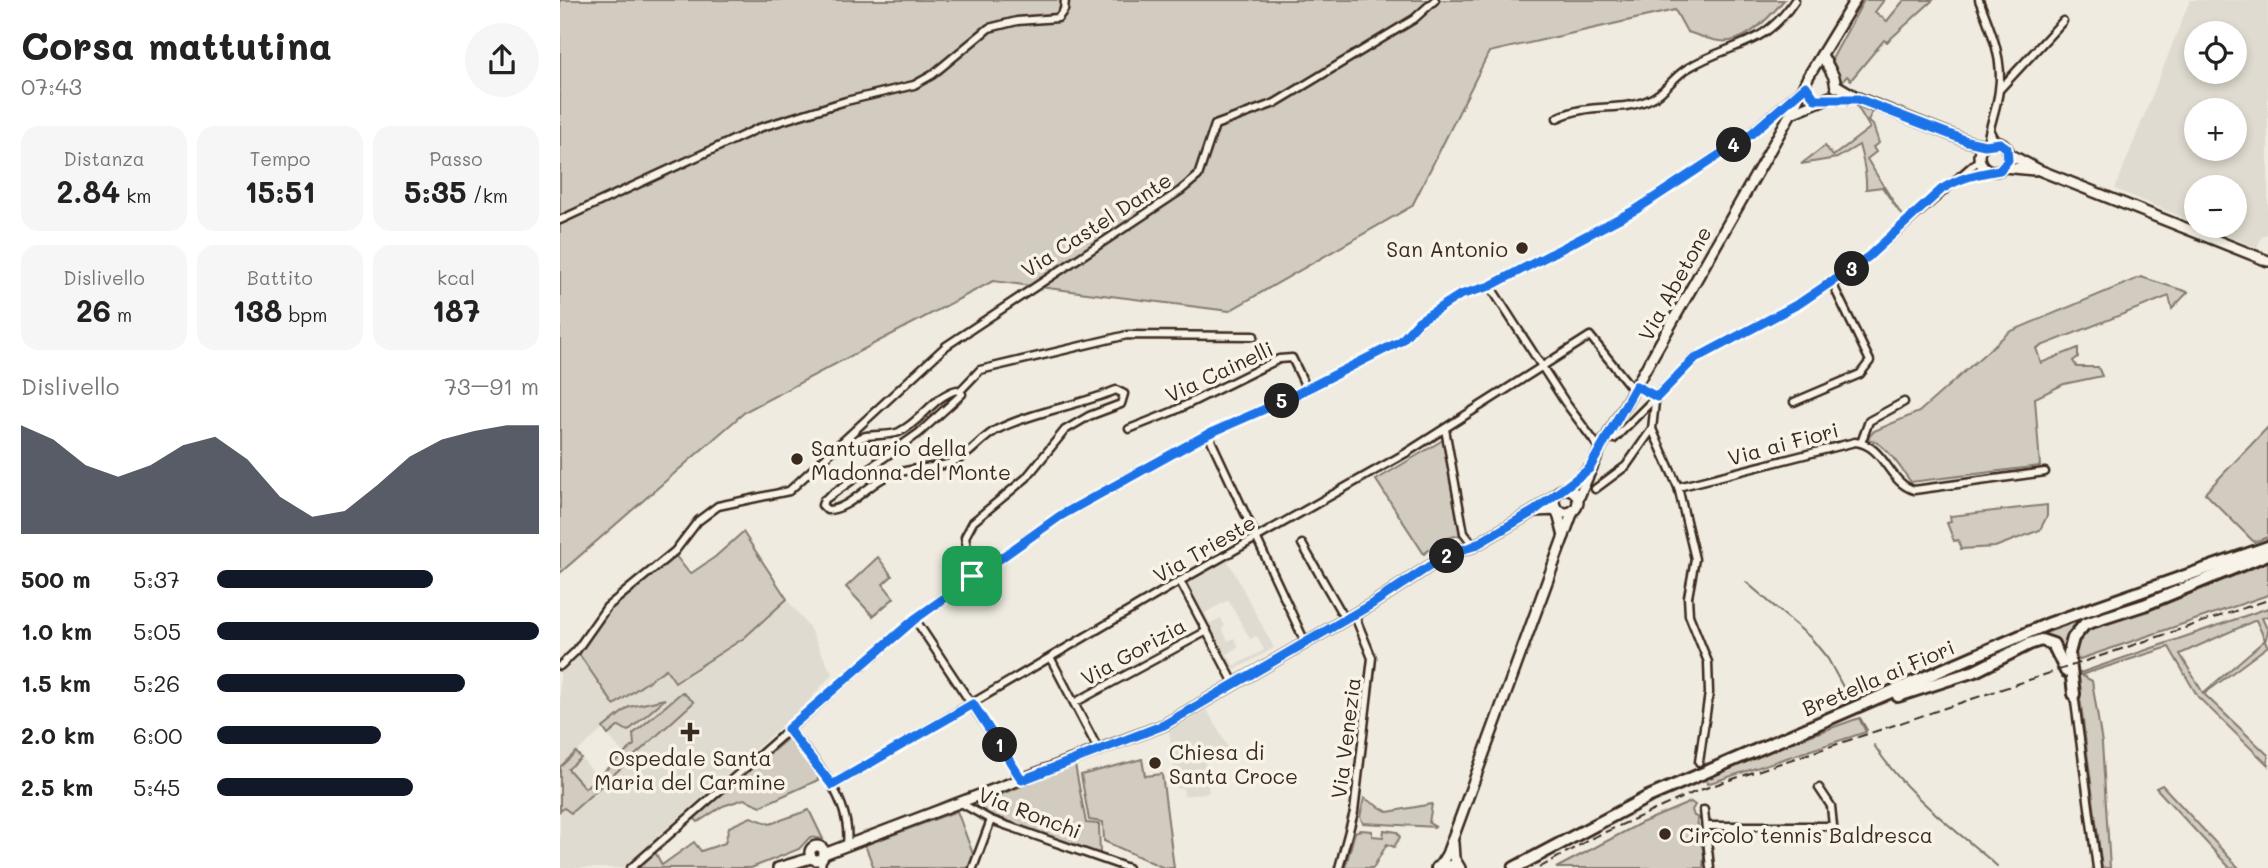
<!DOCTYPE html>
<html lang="it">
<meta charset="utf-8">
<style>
:root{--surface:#fff;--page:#f6f6f6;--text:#222;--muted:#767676;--accent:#111827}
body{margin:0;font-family:Mali,sans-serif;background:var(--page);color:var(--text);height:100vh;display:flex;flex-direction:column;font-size:26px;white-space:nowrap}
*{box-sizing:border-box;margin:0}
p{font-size:23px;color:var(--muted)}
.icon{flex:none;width:38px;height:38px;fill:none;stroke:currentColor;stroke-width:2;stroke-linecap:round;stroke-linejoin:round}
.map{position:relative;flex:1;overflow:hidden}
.sheet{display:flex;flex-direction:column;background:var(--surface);width:560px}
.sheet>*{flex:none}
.buttons{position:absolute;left:1624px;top:21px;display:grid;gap:14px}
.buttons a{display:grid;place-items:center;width:63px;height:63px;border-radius:50%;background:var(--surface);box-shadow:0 4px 10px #0003;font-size:35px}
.pin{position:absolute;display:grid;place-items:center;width:60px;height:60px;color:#fff;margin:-30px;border-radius:14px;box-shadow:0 4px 10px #0006}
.km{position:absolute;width:35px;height:35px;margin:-18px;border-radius:50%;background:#222;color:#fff;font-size:19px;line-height:35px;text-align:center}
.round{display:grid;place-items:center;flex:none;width:74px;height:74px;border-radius:37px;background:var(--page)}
.head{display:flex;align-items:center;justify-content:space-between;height:119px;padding:0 21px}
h1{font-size:38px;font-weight:700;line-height:52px}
.figures{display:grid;grid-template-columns:repeat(3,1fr);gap:10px;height:119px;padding:7px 21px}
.figures div{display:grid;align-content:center;border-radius:18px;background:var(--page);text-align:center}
.figures b{font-size:30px;font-weight:700}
.figures small{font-size:19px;font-weight:400}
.figures p{font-size:19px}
.chart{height:196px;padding:14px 21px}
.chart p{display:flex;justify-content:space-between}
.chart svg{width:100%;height:126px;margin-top:7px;fill:var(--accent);opacity:.7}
ul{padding:0 21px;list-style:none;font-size:23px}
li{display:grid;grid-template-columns:112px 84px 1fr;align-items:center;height:52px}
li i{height:18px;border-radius:9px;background:var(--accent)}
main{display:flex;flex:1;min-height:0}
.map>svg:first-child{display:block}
.built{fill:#e0dbd0;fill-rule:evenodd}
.green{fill:#d1cbc0;stroke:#867a6f;stroke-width:2;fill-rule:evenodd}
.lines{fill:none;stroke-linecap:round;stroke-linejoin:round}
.stream{stroke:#7e7266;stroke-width:2}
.street-casing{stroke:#3b2a1e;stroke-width:11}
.secondary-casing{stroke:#3b2a1e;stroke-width:14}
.primary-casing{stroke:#3b2a1e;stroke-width:16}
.street{stroke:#f7f3e8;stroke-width:6}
.secondary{stroke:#f7f3e8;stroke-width:9}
.primary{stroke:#f7f3e8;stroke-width:10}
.rail{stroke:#3b2a1e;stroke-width:2;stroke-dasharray:10 5;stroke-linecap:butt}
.route-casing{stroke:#fff;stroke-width:14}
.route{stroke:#1a73e8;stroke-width:9}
.poi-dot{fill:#3b2a1e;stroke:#f7f3e8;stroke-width:2.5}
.labels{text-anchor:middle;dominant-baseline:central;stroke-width:7;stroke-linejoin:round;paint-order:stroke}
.street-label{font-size:21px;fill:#3b2a1e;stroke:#f7f3e8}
.poi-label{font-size:21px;fill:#3b2a1e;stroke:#f7f3e8;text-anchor:start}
</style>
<main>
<section class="sheet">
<div class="head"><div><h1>Corsa mattutina</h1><p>07:43</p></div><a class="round"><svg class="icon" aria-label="share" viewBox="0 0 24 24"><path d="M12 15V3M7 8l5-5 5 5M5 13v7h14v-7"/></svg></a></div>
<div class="figures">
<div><p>Distanza</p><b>2.84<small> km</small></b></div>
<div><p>Tempo</p><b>15:51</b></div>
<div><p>Passo</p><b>5:35<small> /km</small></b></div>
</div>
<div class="figures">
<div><p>Dislivello</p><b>26<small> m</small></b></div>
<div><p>Battito</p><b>138<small> bpm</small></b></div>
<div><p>kcal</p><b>187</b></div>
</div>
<div class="chart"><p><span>Dislivello</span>73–91 m</p>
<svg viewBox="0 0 160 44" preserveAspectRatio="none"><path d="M0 44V6L10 11L20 20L30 24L40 20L50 13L60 10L70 18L80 31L90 38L100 36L110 27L120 17L130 11L140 8L150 6L160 6V44z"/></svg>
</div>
<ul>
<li><b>500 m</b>5:37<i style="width:67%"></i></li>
<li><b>1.0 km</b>5:05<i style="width:100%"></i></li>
<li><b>1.5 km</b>5:26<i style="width:77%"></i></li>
<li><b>2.0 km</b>6:00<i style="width:51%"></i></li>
<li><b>2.5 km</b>5:45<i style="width:61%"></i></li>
</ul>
</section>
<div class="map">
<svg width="1708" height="868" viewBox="0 0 1708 868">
<rect width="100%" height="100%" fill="#efebe0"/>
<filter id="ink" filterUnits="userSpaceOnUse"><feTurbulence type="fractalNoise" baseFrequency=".0143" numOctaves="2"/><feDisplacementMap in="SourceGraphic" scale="14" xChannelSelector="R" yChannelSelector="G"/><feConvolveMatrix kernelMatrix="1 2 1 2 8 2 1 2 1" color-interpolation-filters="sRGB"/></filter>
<g filter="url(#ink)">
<g class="built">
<path d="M1630,0H1708V233L1701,238L1697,248L1643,226H1675V187H1636V223L1555,189ZM1675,33V72H1636V33ZM1675,110V149H1636V110Z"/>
<path d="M667,559L714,648L671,672L624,584ZM668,600L690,639L697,636L704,650L674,666L667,654L679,647L674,638L668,641L662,628L665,626L661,618L650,623L645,613Z"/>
<path d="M227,599L249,627L272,674L248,702L63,868H0V673L19,654L54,704L106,669L114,681L184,638ZM43,729L64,754L37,777L17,752Z"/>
<path d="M647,710L669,749L645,763L649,793L624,796L623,788L617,789L609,731Z"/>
</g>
<g class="green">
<path d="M0,0H1224C1210,17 1184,45 1160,41C1149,40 1138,35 1127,32L1115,10L929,52L852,206L669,311L433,281L186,411L0,573Z"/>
<path d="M1304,0H1324L1315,12L1327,21L1344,0H1373L1327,42L1324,40L1291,80L1287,76L1282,82L1272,59Z"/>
<path d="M1297,106L1312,112L1308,121L1313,125L1319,143L1313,147L1316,152L1307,159L1342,216L1322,187L1306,189C1307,174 1303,159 1299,145L1277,158L1241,164L1265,146L1273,156L1310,128Z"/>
<path d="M1581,277L1628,292L1612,309L1609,296L1476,348L1481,363L1518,348V357L1513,361L1517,367H1538L1542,376L1504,384L1475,398L1480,466L1351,482C1340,468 1325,441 1307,439L1314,431L1359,412L1449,332Z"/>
<path d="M1708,427V537L1694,542L1645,493Z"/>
<path d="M883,440L900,535L880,540L864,554L816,480Z"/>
<path d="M1487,505V516L1480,530L1435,547L1401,549L1398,540L1394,541L1387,523L1391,522L1390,516Z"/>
<path d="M183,532L227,599L184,638L115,682L106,669L54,705L19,654L50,609L107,560L115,555L130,574L155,557Z"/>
<path d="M318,557L332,576L323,584L334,598L313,616L286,587Z"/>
<path d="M1708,559V595L1514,661C1514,644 1519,636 1531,625Z"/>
<path d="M1664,567L1597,597L1526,621L1504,657L1492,638L1477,636Z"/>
<path d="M1708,608V616L1702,618L1708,631L1705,642L1708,646L1644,694L1708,755V765L1638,697L1609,647L1521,675L1532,681L1542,743L1550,868H1542L1517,674ZM1696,620L1705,640L1643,693L1620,654Z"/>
<path d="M122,692L134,702L11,813L4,808L0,811V767L16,752L21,758L8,769L25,788L74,745L73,734Z"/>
<path d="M105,699L68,731L59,726L48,735L43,728L69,707Z"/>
<path d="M1299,718L1306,732L1147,784L1146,779L1218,747Z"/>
<path d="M228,738L258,773V780L201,806L184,799L163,806L138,822L134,818Z"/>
<path d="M582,759L585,776L602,774L614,868H604L544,841L543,822L529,820L521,775Z"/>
<path d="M515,765L526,823L539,824L540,854L409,807Z"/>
<path d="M1602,785L1679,868H1670L1596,788Z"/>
<path d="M804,798L828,812L872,804L869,823L876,827L803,823L800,817Z"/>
<path d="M1131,802L1135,805L1132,810L1134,816L1142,819L1137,820L1144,855L1143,868H996L1081,823Z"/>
<path d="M249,810L263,839L250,837L239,849L191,868H75L95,852L102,865L134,842L141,851L165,843L169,827L191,817L210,824Z"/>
<path d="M397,811L414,857L408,868H314L305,845Z"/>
<path d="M800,830L812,831V836L823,837L824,830L837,832L840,837L834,847L827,844L813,868H785L795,832Z"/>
</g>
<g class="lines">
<g class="stream">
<path d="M1186,582L1251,638L1268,659L1290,700"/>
<path d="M1300,718L1307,730"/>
<path d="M1314,745C1345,794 1394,828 1437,866"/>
</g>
<defs>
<g id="street">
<path d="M1419,0C1430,28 1444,59 1439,90C1437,108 1429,126 1427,144"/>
<path d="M1440,89L1503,21"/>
<path d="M997,118C1029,102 1058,112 1086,101C1105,94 1111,78 1128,68C1173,41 1203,49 1235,0"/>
<path d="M1430,131L1435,142"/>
<path d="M1401,178L1428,170"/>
<path d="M0,220L199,128L286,101L354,85L372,75L429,28L457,21L498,18L504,10L505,0"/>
<path d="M930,286L1005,402L1040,449"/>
<path d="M1076,386L1097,397"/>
<path d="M400,391L420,370L567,335L694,336"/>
<path d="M1095,402L1092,429L1118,487L1135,559L1128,597L1129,615L1148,662L1149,693L1139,762"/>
<path d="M1234,402L1300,374L1310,361L1272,283"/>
<path d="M569,429L614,411L719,359L732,358L747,389"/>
<path d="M885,429L904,533L914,546"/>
<path d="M648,434L745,642"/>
<path d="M1054,439L1133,360L1240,303L1308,257L1420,159"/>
<path d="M280,443C290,445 297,438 306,436C317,434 329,436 339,432C361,422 375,395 397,390L402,394L359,433L264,500L262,505L267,510C289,510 307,485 327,476C347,467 370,470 390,463C411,456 420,438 438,429C475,411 518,406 556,390L564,394L561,404L529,416L505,430L466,478L413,522L405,537L412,576"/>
<path d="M1301,443L1309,421L1344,402"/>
<path d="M1118,487L1295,442C1325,445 1328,483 1354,490L1485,472"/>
<path d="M1035,489L1066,466L1092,429"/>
<path d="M742,544L785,619"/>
<path d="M620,581L674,683"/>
<path d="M355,619L462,780"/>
<path d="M491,659L539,751"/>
<path d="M0,666L16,651L47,607L115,551L138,521L158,506L229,491L386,346L620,191L638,176L655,125L715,103L854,19L875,0"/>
<path d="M1514,694L1537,868"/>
<path d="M516,702L647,631"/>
<path d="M228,729C255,760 292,799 287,844"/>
<path d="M273,785L620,581L846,453L1030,336L1074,391"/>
<path d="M399,802L431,820L568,868"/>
<path d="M1144,810L1150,868"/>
<path d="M1147,826H1273L1271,806L1259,788"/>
<path d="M71,868L355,619L500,516L648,434L723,401L841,341L859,322L900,295L930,286L1077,209L1191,133L1241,89"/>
<path d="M261,868L262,858"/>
<path d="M413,868L431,820"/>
<path d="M779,868L794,812L812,658L794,614"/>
</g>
<g id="secondary">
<path d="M1263,57L1274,77L1276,87"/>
<path d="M1276,85L1298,98L1407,141L1425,145"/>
<path d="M1231,113L1270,97L1296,98"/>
<circle cx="1434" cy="156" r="15"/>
<path d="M1449,154L1479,170L1708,261"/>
<path d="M1444,167L1474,170"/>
<circle cx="1006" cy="501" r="12"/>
<path d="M1007,489L1029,469"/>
<path d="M1018,499L1040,449L1231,113L1248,77L1295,0"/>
<path d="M975,511L997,510L1004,536"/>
<path d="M893,843L894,858L900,868"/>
<circle cx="257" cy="853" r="7"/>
<path d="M264,854L604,725L812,604L888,554L914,546L974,511L995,495"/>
<path d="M879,867L887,854L1013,511"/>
<path d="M218,868L251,858"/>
</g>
<g id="primary">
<path d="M1514,694L1509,653L1513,638L1525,624L1584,605L1708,554"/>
<path d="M1338,696L1415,671L1469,644L1481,640L1493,644L1506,671"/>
<path d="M877,868L890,866L898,868"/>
<path d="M954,868L1088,797L1488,624L1708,547"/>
</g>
</defs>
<use href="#street" class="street-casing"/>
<use href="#secondary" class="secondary-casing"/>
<use href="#primary" class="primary-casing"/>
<use href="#street" class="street"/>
<use href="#secondary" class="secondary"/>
<use href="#primary" class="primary"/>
<path class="rail" d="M979,868L1032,838L1137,791L1708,600"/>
</g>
</g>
<g class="lines" filter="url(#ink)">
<defs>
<path id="route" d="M1246,86L1255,99H1298L1407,141L1425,145L1440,143L1447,148L1448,160L1440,170C1418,174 1403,176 1382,189L1308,257L1240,303L1133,360L1097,397L1076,386L1029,469L974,511L914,546L888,554L812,604L604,725L462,780L413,704L272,785L228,729L355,619L500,516L648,434L723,401L841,341L859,321L900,295L930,286L1077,209L1191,134Z"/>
</defs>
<use href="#route" class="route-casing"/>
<use href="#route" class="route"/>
</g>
<g class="poi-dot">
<circle cx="962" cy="248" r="7"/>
<circle cx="237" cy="459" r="7"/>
<path d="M126.5 721.5h7v7h7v7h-7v7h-7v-7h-7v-7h7z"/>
<circle cx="595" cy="763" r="7"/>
<circle cx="1105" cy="834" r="7"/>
</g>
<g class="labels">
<g class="street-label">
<text transform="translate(536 224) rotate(-33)">Via Castel Dante</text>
<text transform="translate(1114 283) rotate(-61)">Via Abetone</text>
<text transform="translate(659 371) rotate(-25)">Via Cainelli</text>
<text transform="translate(1223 443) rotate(-15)">Via ai Fiori</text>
<text transform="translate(644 548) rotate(-30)">Via Trieste</text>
<text transform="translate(573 651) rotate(-29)">Via Gorizia</text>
<text transform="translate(1318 677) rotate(-23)">Bretella ai Fiori</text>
<text transform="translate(785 738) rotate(-83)">Via Venezia</text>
<text transform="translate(470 812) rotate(21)">Via Ronchi</text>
</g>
<g class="poi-label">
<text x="948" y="248" text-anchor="end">San Antonio</text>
<text x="251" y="447">Santuario della<tspan x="251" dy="24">Madonna del Monte</tspan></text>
<text x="609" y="751">Chiesa di<tspan x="609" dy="24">Santa Croce</tspan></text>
<text x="130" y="757" text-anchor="middle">Ospedale Santa<tspan x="130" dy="24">Maria del Carmine</tspan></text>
<text x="1119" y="834">Circolo tennis Baldresca</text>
</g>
</g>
</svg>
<div class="buttons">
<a><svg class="icon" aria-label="locate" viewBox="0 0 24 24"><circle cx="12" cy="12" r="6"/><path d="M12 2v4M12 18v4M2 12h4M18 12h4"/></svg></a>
<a>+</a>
<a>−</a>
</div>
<div class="pin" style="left:412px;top:576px;background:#1e9e55"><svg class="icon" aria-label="arrive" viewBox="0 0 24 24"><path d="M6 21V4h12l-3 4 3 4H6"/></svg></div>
<b class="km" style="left:440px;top:745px">1</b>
<b class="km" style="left:887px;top:556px">2</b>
<b class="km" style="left:1292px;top:269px">3</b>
<b class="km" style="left:1174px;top:145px">4</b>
<b class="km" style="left:722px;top:401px">5</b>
</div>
</main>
